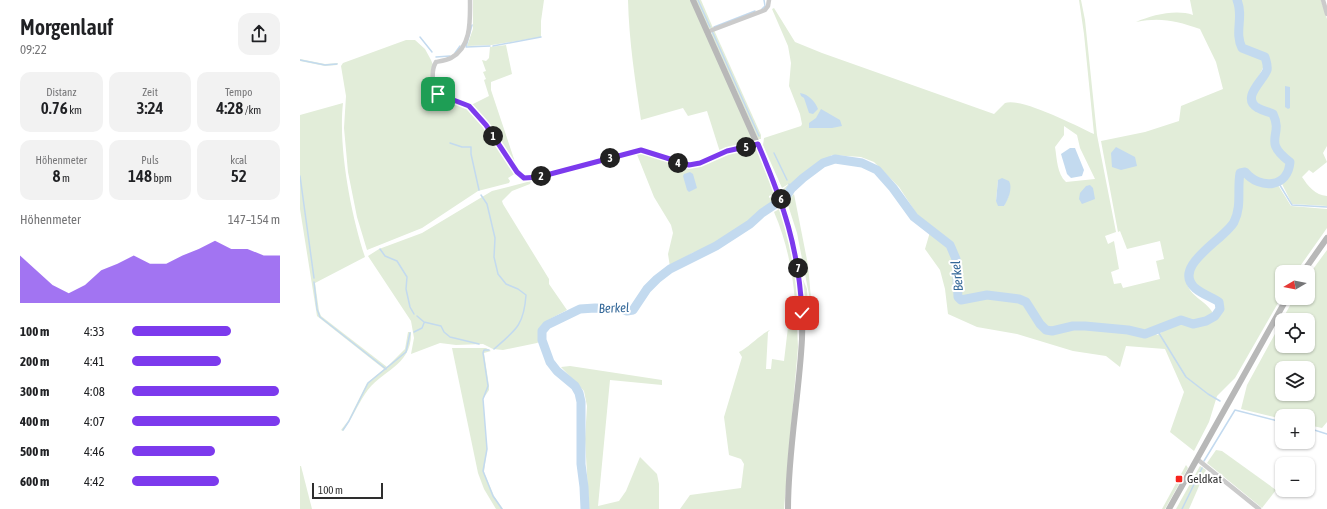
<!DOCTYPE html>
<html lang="de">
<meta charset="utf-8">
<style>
:root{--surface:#fff;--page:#f2f2f2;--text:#202124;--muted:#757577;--accent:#7c3aed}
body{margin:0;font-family:"Asap Condensed",sans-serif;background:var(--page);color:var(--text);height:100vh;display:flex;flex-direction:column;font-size:15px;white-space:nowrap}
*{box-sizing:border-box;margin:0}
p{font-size:13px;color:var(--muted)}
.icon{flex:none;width:22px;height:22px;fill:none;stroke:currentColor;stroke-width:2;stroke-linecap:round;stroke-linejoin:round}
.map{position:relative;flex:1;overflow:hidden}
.drawer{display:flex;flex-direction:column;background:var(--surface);width:300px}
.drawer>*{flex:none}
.needle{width:26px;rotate:260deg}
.tools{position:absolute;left:975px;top:265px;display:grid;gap:8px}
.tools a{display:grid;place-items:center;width:40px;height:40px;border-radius:8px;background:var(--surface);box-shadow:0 1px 3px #0004;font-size:20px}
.scale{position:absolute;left:12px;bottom:10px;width:71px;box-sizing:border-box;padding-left:4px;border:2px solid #2e2e2e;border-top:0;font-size:11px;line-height:14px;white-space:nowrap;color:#2e2e2e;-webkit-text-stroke:3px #fff;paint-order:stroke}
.pin{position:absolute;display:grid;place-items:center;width:34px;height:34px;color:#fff;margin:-17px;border-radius:8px;box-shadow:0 2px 6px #0006}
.km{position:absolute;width:20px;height:20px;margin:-10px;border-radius:50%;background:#222;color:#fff;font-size:11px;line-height:20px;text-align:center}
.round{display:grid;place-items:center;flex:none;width:42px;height:42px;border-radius:12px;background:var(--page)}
.head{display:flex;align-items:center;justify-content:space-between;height:68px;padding:0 20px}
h1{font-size:22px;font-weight:600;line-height:30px}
.figures{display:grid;grid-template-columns:repeat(3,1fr);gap:6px;height:68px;padding:4px 20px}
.figures div{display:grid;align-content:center;border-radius:10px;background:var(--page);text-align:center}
.figures b{font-size:17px;font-weight:600}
.figures small{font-size:11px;font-weight:400}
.figures p{font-size:11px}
.chart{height:112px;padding:8px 20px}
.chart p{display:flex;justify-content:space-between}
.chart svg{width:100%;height:72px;margin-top:4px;fill:var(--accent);opacity:.7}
ul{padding:0 20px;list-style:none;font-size:13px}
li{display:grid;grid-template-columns:64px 48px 1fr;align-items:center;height:30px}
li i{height:10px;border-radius:5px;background:var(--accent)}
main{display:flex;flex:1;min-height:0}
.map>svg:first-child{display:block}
.green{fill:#e2edd9;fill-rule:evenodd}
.water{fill:#c3daef}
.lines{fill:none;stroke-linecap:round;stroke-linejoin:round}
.stream{stroke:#c3daef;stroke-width:1.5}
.river{stroke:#c3daef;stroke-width:9}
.street{stroke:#cbcbcb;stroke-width:4.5}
.secondary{stroke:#b8b8b8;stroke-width:6}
.route-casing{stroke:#fff;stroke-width:8}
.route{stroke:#7c3aed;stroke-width:5}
.poi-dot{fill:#f7231d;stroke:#fff;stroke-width:1.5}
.labels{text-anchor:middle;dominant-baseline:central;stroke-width:4;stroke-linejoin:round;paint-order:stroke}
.poi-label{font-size:12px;fill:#2e2e2e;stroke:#fff;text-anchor:start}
.water-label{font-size:13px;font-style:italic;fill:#336798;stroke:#fff}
</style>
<main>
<section class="drawer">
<div class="head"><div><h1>Morgenlauf</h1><p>09:22</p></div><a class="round"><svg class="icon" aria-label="share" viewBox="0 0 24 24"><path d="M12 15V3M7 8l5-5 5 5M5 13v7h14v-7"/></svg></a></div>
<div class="figures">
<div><p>Distanz</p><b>0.76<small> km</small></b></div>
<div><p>Zeit</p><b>3:24</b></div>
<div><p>Tempo</p><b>4:28<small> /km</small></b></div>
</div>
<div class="figures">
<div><p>Höhenmeter</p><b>8<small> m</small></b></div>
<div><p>Puls</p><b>148<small> bpm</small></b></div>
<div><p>kcal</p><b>52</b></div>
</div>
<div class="chart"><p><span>Höhenmeter</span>147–154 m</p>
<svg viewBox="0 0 160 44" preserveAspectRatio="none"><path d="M0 44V15L10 24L20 33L30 38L40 33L50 24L60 20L70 15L80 20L90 20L100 15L110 11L120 6L130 11L140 11L150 15L160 15V44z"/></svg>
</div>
<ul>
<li><b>100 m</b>4:33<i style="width:67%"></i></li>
<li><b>200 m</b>4:41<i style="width:60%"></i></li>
<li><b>300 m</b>4:08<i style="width:99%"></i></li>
<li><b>400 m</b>4:07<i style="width:100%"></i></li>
<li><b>500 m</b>4:46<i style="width:56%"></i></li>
<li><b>600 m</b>4:42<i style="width:59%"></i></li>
</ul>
</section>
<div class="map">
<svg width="1027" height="509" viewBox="0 0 1027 509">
<rect width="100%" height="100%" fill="#fff"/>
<g class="green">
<path d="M173,0H244L241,21V37L192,45L167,46L173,29Z"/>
<path d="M328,0H391L454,141L451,144L420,152L407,111L388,116L383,108L341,120C335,79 329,41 328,0Z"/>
<path d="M396,0H401L413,28L408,29Z"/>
<path d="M779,0H781L785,20L797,135L816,232L805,236L808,244L814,241L819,269L811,272L814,284L821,283L823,288L860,279L856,261L864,259L860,241L827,249L820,231L818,232L801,141L845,132L879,121L881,106L923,89L916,62L900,29C876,21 861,17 836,22C852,15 876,9 893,15L890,0H933C944,16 929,40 941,50C948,56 958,55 964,60C966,76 936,95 956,110C961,113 968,113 973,117V147L986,163L987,169C980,181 968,185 956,178C952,176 950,171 946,169L939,170C931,187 944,204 929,226C924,232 916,241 909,245C897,254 885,260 886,278C887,299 914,302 914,319C922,315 923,308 921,300C908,295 891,288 890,271L936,223L941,209L943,176C954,184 964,188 978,185L991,206L1027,209V228L996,272H982V296L935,378L917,396L909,422L894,451L870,432L884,392L865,349L826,346L820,367L806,356L773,351L717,334L677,327L648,314L645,289L640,270L625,249L630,232C636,237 644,242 650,248C659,260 656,283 656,297L660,301L691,296L718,300L727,306L741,328L750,333L774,328H784L828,332L840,335H846L855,332L857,335C863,333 869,323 880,323C892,323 895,330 908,322L891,321L882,318L866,322L860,327L845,332L828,328L785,324H773L751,329L743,325L729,303L719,297L691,293L662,298L660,296L658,257L652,245L620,219L599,187L574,162L561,157L532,155L501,176L489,186L485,195L483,189L490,183L482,188L463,145L464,138L501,126L502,124L500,114L489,86L491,63L488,46L472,9L474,8L495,42L522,53L694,114L705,103C721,97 777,126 794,134L784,34ZM764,126L777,135L780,148L795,179L766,182C757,174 757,159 755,147L764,135ZM698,180L709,195L704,206L696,201Z"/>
<path d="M940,0H1021L1027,19V146L1023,153L1027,162L1013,173L1009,170L1002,177C1008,186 1015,195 1027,196V206L992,204L982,184L990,174L993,165L978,148V122L976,113L964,108L955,100C954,88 963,81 969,73L967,54L949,49L942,45C936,31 946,15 940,0Z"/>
<path d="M414,30L461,135V139H458L411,34Z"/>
<path d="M106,40H115L125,49L131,60L133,65L131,72L138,95L169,107L179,119L216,173L208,178L210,181L209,183L178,191L122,228L67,250L57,217L48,172L44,128L46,96L41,66L43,63Z"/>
<path d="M206,45L212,74L191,82V90L215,162L212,164L187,123L171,105L189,96L184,80L186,79L183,72L186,71L182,60L186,61L189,58L190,47Z"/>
<path d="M0,59L25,64L38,63L37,65L25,66L0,61Z"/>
<path d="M43,103C38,147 51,215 65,257L15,283L19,311L21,316L87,367L105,349L108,332H111C112,367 81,369 65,394C57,406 52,419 43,431L41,430L48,421L67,383L84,369L17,316L0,209V115Z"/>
<path d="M454,148L457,150L475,193L469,196V198L476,194L477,199L455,214L447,224L411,246L392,253L370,267L368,254L373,233L371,225L354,197L336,152L340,151L389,167C411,164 431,148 454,148Z"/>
<path d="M231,181L230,184L212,191L202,201L203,204L249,279V284L267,310C251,319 238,321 239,342L237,343L203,350L193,349L183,344L156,345L140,343L111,354L114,338L111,321L68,256L79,249L122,233L192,191Z"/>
<path d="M494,194L508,265L512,310L497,233L487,202Z"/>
<path d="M481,208C493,244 498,281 500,319L496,322C495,283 489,247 474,212Z"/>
<path d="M1027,250V422L1022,428L1008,425V416H982V419L941,409L947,385L982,321V346H1008V320H982L994,298H1008V276ZM982,368H1008V394H982Z"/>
<path d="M502,277L507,289L508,311L505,309Z"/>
<path d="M497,326L498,347L484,509H380L390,495L441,488L444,464L441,459L429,455L424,417L442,357L439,352C449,347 462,333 470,330L468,332L466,369H471L472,359L484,361L488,327Z"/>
<path d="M152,348H186L191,351L184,353L189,386V390L183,399L187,449L184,472L194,496L203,509H196L184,489L178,473Z"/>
<path d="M270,366L362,380V385L310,380L298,506L319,501L326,491L340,457L357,474L359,484V509H289L285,439L287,406L284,391L261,367Z"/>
<path d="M916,450L922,451L976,490L962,508L907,463Z"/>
<path d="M886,465L888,468L865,509H862Z"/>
<path d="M0,466H1L12,509H0Z"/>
<path d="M900,466L906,470L889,509H876Z"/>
</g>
<g class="water">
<path d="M985,86L990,87V108L988,109L985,107Z"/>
<path d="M500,93C508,94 515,101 518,109L513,114L509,113L504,98L501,96Z"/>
<path d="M521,109L540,120L542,126L532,128H509V123L516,118Z"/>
<path d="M816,147L835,157L837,166L821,170L812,167L811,153Z"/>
<path d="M770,148H775L784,170L782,176L771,178L767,174L761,154Z"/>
<path d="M390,172L393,174L397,188L389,192L387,190L383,176L384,174Z"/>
<path d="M702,178L709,181C713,188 708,200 704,206H698L696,201L698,180Z"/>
<path d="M790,185L793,188L795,199L782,204L779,199L780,193L786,186Z"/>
</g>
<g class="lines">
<g class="stream">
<path d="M398,0L410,27"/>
<path d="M462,9L465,6L464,0"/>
<path d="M172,25L166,47L190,46"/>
<path d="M414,27L455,11"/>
<path d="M412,31L459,136"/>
<path d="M120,37L132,52"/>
<path d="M193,46L241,37"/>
<path d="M155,53L160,46"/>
<path d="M136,57L150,56"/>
<path d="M0,60L25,65L37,64"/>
<path d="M150,143L162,147H171V154L179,190"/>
<path d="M474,153L487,180"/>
<path d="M0,176L14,278"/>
<path d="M978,182L992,205L1027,207"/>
<path d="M489,184L491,189"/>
<path d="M181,195L187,204L195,238L194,257L198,274L206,284L218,289L226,295C224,325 216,330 194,349"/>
<path d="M80,249L85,256L97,261L107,277L106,289L110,307L114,314"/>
<path d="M14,282L17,309L20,317L86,369"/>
<path d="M117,316L124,322L141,326L144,332L150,337L179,344"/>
<path d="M857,330L886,377L908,394L920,401"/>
<path d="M114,332L122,328L124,323"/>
<path d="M189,350H184L183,353L188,386L183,399L187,449L183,471L193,496L202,509"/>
<path d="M1008,428L1027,434"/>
<path d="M43,430L49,421L68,383L106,352L110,333"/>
<path d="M904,461L935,410L982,422"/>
<path d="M882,509L902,468"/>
</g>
<path class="river" d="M285,509L284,487L281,464V402L279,393L275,386L257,371L250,362L242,340V331L247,325L280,309L295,308L322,309L327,311L333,310L347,289L357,279L370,269L416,246L450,224L462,213L486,197L491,189L503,178L523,163L535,159L562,163L577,170L593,188L614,217L650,245L656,259L658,297L661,300L687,295L719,299L726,302L740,324L746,330L752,331L773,326H785L828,330L845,334L881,320L893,324L906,321L915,316L920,309L919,302C911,297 902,294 895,288C871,266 924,240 934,222C942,206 937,190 940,173L945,172C960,190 988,188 990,162C961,140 984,137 973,114C969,112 963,111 958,108C940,98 964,80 967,70C968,65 966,61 965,57L942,48C934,32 944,17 937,0"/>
<g class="street">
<path d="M170,0C170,19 172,47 151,58C147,60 141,61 136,62C131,70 132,84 137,92C145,102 162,99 171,107C192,126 200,158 222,177L230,179L239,177L341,150L389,165L400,163L427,151L458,144"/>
<path d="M1023,0L1027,14"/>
<path d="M407,32L465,10L468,6L469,0"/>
<path d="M897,459L959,509"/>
</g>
<g class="secondary">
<path d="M393,0L475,184C494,234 504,286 502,339C499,396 488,452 488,509"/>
<path d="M1003,272L1027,238"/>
<path d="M869,509L987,298"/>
</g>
</g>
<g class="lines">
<defs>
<path id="route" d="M138,94L169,106L186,125L217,172L224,178L239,177L341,150L389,165L400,163L427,151L458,144C483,202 499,249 502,313"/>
</defs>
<use href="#route" class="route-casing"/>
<use href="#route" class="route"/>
</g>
<rect class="poi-dot" x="875" y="475" width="8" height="8" rx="2"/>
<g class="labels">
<g class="poi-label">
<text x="887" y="479">Geldkat</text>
</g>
<g class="water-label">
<text transform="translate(657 276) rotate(-96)">Berkel</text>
<text transform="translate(314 308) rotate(-2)">Berkel</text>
</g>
</g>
</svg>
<div class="tools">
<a><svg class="needle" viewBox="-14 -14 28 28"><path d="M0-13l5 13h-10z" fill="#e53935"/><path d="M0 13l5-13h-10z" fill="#757577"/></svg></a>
<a><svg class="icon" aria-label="locate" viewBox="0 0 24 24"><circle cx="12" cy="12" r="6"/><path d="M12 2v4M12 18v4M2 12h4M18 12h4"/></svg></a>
<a><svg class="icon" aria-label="layers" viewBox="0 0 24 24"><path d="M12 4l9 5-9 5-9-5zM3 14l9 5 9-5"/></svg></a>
<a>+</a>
<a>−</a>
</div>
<div class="scale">100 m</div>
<div class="pin" style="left:138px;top:94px;background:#1e9e55"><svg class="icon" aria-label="arrive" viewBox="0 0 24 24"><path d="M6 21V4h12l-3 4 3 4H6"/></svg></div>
<div class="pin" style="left:502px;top:313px;background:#d93025"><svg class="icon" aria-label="check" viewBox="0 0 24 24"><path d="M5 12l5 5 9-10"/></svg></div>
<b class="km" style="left:193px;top:136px">1</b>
<b class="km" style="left:241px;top:176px">2</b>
<b class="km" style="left:310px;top:158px">3</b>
<b class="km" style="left:378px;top:163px">4</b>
<b class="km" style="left:446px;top:147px">5</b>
<b class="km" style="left:481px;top:199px">6</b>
<b class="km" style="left:498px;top:268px">7</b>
</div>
</main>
